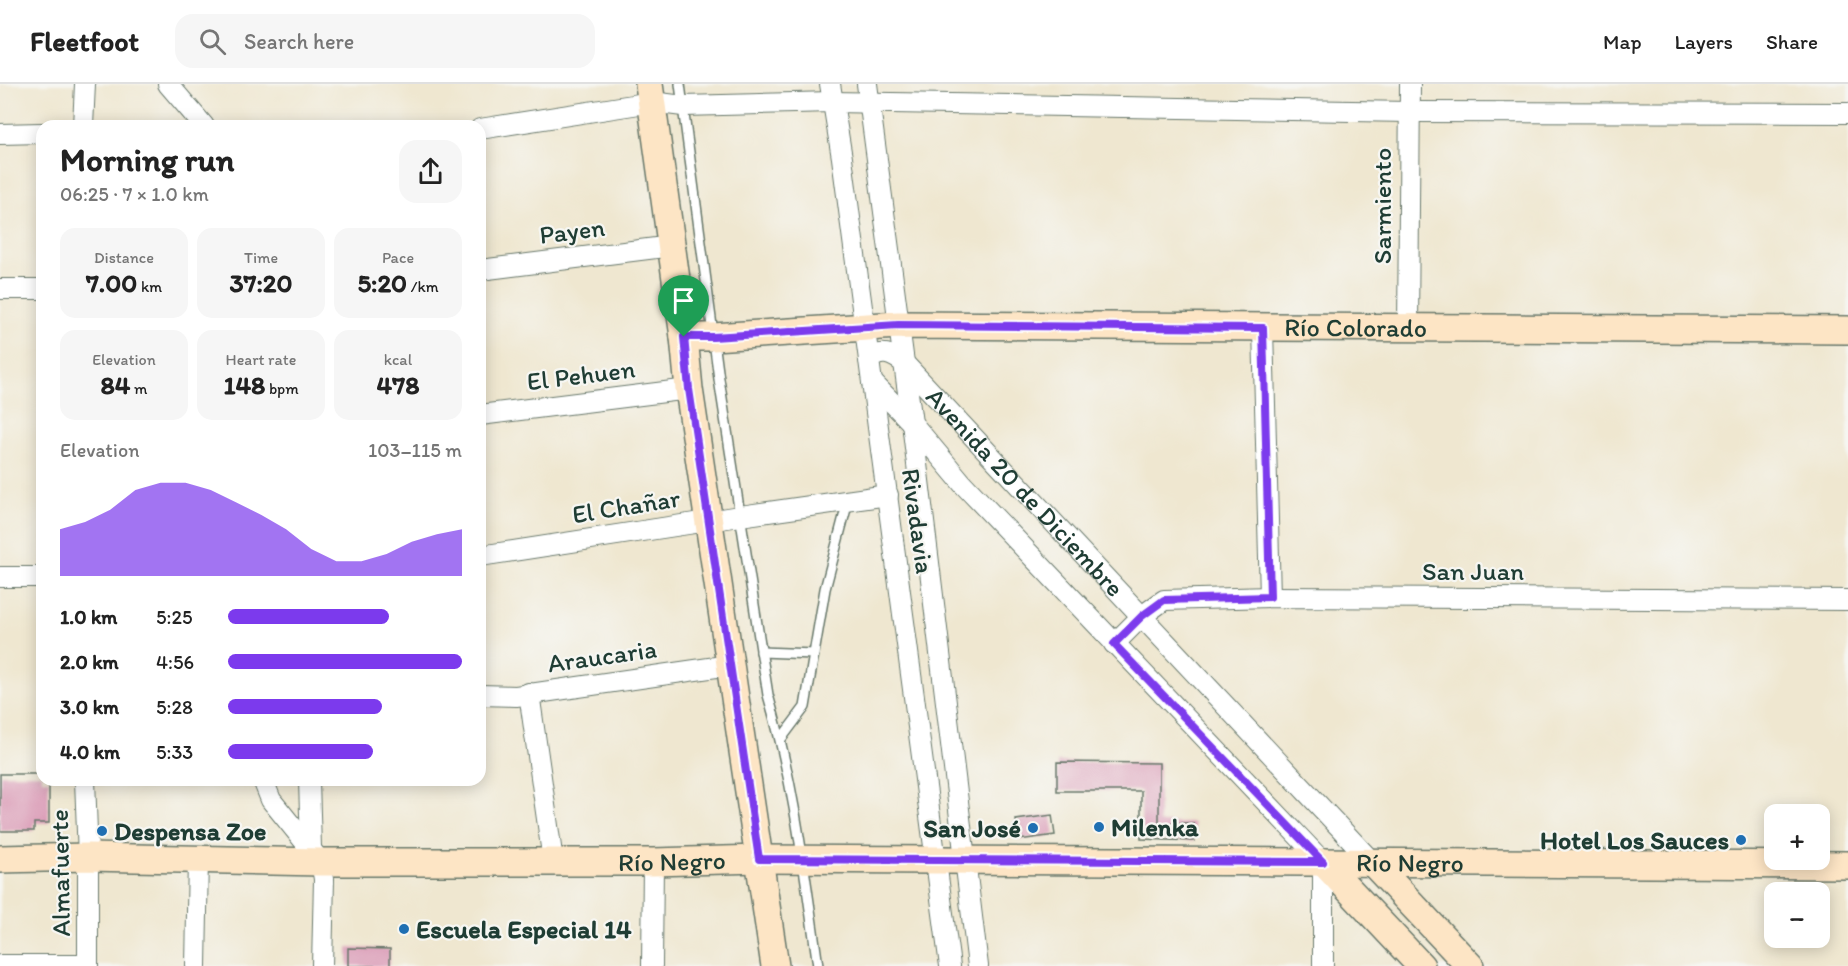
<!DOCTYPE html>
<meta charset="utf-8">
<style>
:root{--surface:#fff;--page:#f6f6f6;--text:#222;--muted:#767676;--line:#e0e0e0;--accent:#7c3aed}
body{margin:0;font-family:Itim,sans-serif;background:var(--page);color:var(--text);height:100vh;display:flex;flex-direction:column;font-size:22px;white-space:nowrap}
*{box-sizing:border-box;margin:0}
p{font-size:20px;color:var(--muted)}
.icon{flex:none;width:33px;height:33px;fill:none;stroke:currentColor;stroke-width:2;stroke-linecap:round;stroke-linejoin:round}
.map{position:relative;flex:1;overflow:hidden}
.side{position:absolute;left:36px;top:36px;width:450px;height:666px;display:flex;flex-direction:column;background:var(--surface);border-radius:18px;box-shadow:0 3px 15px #0003}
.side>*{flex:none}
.fabs{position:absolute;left:1764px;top:720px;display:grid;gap:12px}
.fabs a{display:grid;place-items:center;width:66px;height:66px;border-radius:12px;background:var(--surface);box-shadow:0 3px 15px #0003;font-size:30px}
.pin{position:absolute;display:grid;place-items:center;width:51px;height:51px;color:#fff;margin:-62px -26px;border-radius:50% 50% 50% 0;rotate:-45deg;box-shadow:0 0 6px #0007}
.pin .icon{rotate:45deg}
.round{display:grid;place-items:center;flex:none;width:63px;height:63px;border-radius:18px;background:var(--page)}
.overview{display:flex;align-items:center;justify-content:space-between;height:102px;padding:0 24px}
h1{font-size:33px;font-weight:700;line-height:45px}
.metrics{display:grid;grid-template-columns:repeat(3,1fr);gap:9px;height:102px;padding:6px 24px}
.metrics div{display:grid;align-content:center;border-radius:15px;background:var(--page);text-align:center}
.metrics b{font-size:26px;font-weight:700}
.metrics small{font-size:16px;font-weight:400}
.metrics p{font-size:16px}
.chart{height:168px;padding:12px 24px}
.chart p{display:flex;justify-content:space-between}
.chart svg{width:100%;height:108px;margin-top:6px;fill:var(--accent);opacity:.7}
ul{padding:0 24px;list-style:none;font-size:20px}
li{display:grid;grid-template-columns:96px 72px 1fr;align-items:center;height:45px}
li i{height:15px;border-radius:8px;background:var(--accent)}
header{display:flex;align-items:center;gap:36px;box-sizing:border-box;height:84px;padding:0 30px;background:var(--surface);border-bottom:2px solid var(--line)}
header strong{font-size:28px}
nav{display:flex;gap:33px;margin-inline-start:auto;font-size:21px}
.search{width:420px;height:54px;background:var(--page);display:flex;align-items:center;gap:15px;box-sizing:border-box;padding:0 21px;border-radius:18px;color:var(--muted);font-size:22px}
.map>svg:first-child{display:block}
.building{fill:#d997b4}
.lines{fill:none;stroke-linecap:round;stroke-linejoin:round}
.lane-casing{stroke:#68786b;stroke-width:12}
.street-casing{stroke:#68786b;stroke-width:22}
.secondary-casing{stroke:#68786b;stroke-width:30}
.lane{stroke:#fff;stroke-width:9}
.street{stroke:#fff;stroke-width:20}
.secondary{stroke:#fde5c5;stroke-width:27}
.route-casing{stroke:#fff;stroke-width:12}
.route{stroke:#7c3aed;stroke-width:8}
.poi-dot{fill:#1f6fb2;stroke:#f6f6f2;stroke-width:2}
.labels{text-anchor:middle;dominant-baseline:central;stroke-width:4.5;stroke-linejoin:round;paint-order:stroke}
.street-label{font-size:26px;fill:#1f3d34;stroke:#f6f6f2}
.poi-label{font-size:26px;font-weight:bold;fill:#1f3d34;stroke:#f6f6f2;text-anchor:start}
</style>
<header>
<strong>Fleetfoot</strong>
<div class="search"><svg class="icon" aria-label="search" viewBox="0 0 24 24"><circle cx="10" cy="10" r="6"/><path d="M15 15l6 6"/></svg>Search here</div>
<nav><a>Map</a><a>Layers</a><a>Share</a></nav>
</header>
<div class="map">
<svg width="1848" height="882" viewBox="0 0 1848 882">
<rect width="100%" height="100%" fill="#f6f6f2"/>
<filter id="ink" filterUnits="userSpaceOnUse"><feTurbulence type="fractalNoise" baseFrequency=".0167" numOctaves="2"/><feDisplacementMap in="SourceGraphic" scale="12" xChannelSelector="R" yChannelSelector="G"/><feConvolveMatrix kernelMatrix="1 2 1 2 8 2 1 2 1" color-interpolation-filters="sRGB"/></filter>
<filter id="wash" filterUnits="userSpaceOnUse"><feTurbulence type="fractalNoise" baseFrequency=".008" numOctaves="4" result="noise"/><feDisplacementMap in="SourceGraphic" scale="24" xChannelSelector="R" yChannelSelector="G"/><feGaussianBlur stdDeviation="1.35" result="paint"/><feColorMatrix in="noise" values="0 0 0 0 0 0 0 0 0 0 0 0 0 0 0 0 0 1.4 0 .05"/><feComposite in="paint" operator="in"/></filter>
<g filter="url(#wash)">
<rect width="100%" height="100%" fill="#efe7d0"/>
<g id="blocks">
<g class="building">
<path d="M1057,678L1159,679V739H1194V757L1141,755V707H1057Z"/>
<path d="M0,690H42V696H49V739H34V747H0Z"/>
<path d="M1052,731L1055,751L1019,756L1016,736Z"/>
<path d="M348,864L390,865V882H348Z"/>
</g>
</g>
</g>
<g filter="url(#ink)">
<use href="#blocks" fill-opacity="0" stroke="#68786b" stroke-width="1.5"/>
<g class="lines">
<defs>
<g id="lane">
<path d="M680,0L719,295L768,611C794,699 805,791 818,882"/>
<path d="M761,568L814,570"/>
<path d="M781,655L805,623L825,505L848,417"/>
</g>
<g id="street">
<path d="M168,0L204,42"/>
<path d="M830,0L842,74L950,882"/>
<path d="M867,0L912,339L978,882"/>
<path d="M83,42L85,0"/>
<path d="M480,45L652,18L683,22L832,18L1410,28L1848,29"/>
<path d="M0,50L42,49"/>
<path d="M480,186L672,162"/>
<path d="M0,205H42"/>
<path d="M1263,244L1270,513"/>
<path d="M1408,245L1410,0"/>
<path id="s1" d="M869,276C881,265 892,270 904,279L1373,779"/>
<path d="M872,298L912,339L963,400L1323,778V882"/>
<path d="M480,331L689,305"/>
<path d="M480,472L740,432L888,411"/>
<path d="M0,493H42"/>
<path d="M1114,560L1142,532L1164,516L1270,513L1848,516"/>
<path d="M529,609L553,777"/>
<path d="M480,611L516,612L730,581"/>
<path d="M85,696L88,773V882"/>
<path d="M263,696L271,716L321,778L324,795L322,882"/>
<path d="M309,696L311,764"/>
<path d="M0,881H88"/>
<path d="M196,882L198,774"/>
<path d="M652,882L653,778"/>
</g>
<g id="secondary">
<path d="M649,0L684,253L689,305L775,882"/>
<path id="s2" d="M684,253H713L898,241L1848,246"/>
<path id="s3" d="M0,775L88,773L321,778H653L759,775L1848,781"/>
<path d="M1323,778L1421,882"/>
<path d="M1373,779L1470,882"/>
</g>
</defs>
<use href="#lane" class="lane-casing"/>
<use href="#street" class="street-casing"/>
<use href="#secondary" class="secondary-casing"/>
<use href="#lane" class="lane"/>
<use href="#street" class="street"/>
<use href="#secondary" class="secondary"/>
</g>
</g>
<g class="lines" filter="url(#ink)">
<defs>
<path id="route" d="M898,241L1263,244L1270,513L1164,516L1142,532L1114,560L1323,778L759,775L689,305L684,253H713Z"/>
</defs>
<use href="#route" class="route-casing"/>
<use href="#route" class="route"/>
</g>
<g class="poi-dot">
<circle cx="1099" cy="743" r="6"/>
<circle cx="1033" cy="744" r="6"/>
<circle cx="102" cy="747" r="6"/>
<circle cx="1741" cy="756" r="6"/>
<circle cx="404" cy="845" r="6"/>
</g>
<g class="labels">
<g class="street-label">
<text transform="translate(1382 122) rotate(-90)">Sarmiento</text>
<text transform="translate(572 147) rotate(-7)">Payen</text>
<text stroke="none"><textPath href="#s2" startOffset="672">Río Colorado</textPath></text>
<text transform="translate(581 291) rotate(-7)">El Pehuen</text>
<text stroke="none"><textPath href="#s1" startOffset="216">Avenida 20 de Diciembre</textPath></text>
<text transform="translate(626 422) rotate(-9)">El Chañar</text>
<text transform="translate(918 437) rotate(82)">Rivadavia</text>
<text x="1473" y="487">San Juan</text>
<text transform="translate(602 572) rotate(-8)">Araucaria</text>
<text stroke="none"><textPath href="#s3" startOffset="672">Río Negro</textPath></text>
<text stroke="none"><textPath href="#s3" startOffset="1410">Río Negro</textPath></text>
<text transform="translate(60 789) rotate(-91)">Almafuerte</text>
</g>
<g class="poi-label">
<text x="1111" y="743">Milenka</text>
<text x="1021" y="744" text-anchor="end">San José</text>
<text x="114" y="747">Despensa Zoe</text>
<text x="1729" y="756" text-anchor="end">Hotel Los Sauces</text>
<text x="416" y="845">Escuela Especial 14</text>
</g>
</g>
</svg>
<div class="fabs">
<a>+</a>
<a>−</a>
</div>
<div class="pin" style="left:684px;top:253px;background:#1e9e55"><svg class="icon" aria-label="arrive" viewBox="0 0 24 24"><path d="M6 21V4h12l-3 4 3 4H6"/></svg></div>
<section class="side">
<div class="overview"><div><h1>Morning run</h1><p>06:25 · 7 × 1.0 km</p></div><a class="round"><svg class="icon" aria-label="share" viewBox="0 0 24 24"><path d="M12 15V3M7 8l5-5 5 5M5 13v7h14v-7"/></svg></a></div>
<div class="metrics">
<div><p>Distance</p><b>7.00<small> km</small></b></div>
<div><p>Time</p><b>37:20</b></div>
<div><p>Pace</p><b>5:20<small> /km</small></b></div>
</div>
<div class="metrics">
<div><p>Elevation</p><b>84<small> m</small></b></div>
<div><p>Heart rate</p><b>148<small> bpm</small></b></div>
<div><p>kcal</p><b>478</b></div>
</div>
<div class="chart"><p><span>Elevation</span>103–115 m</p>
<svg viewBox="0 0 160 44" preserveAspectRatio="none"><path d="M0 44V25L10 22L20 17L30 9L40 6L50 6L60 9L70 14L80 19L90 25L100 33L110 38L120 38L130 35L140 30L150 27L160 25V44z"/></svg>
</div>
<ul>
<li><b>1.0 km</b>5:25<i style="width:69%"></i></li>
<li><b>2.0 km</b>4:56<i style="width:100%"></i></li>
<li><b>3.0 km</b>5:28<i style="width:66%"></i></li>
<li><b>4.0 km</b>5:33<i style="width:62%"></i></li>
</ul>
</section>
</div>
